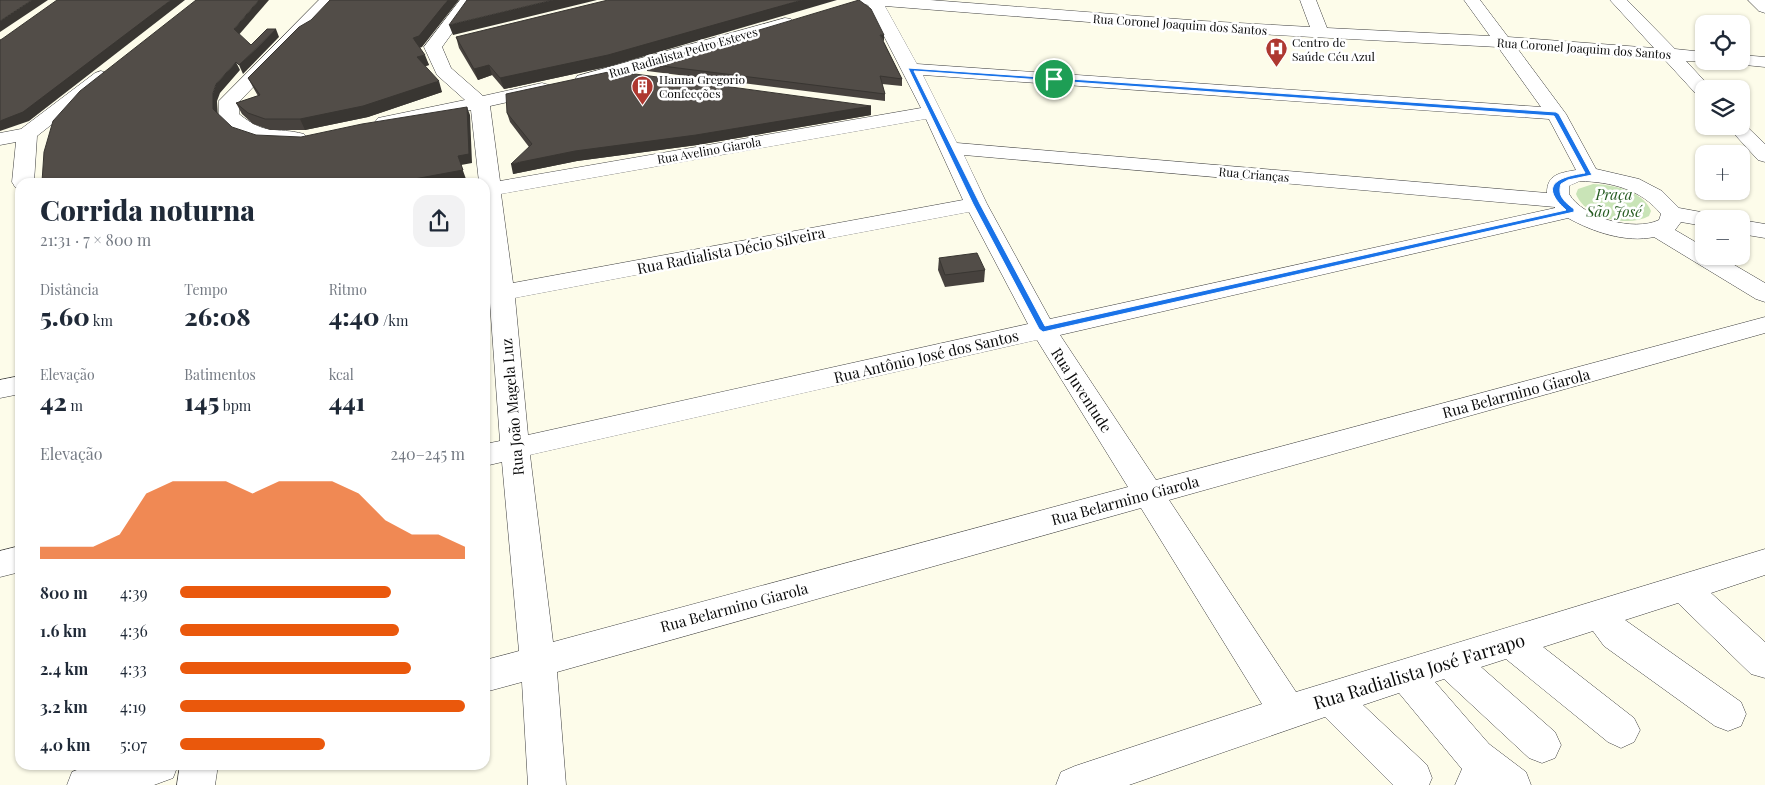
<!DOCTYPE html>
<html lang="pt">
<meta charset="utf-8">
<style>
:root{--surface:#fff;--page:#f2f2f3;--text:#1f2937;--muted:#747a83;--accent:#ea580c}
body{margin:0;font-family:"Playfair Display",serif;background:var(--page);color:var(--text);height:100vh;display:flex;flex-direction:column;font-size:19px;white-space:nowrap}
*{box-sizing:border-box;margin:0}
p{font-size:16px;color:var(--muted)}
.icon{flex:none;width:28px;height:28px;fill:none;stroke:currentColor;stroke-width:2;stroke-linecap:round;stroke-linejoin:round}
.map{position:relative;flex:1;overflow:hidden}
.side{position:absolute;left:15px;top:178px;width:475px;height:592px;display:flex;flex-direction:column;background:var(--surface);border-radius:15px;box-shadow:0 1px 4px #0004}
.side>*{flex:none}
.controls{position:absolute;left:1695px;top:15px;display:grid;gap:10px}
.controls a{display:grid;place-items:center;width:55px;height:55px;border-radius:10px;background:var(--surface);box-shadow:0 1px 4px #0004;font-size:25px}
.pin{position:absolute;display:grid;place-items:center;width:42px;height:42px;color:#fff;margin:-21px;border:2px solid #fff;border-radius:50%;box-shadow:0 1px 5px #0007}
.round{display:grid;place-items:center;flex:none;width:52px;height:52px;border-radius:15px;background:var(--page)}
.headline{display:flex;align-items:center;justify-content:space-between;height:85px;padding:0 25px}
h1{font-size:28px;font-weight:800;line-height:38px}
.metrics{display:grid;grid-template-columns:repeat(3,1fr);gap:8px;height:85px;padding:5px 25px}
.metrics div{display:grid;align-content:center}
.metrics b{font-size:25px;font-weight:800}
.metrics small{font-size:14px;font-weight:400}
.metrics p{font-size:14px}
.chart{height:140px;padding:10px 25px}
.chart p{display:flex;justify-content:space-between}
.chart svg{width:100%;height:90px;margin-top:5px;fill:var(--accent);opacity:.7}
ul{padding:0 25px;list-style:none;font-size:16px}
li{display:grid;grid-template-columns:80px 60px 1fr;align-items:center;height:38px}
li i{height:12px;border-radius:6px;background:var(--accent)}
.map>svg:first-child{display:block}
.green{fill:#c9e4b7}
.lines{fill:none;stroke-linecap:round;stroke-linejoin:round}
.minor-casing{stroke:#3e3e3e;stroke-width:1}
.minor{fill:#fff;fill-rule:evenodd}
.wall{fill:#47423e}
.shaded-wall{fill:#393632}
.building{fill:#524d48;stroke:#393632}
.route{fill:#1a73e8;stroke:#fff;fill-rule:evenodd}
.labels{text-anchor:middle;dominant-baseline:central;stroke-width:5;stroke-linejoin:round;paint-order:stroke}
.far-street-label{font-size:12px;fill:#0b0b0b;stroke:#fff}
.far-poi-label{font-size:12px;fill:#0b0b0b;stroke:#fff;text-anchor:start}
.park-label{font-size:15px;font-style:italic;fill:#275c22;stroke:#fff}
.street-label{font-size:15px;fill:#0b0b0b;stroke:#fff}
.near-street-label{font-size:18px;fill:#0b0b0b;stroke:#fff}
</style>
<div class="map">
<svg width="1765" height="785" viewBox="0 0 1765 785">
<rect width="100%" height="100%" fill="#fdfcea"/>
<path class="green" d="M1593,184C1614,185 1642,190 1651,211L1649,216C1628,228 1585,218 1576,194L1578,189Z"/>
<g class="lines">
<defs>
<g id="minor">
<path d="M319,0H336L239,102V114C268,137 274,126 304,134L307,138L304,142C277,149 236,140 219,116V101Z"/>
<path d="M460,0H476L442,47L451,68L483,96L542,83L549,85L551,89L549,93L490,106L500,181L921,108L868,5L861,3L859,0H930L1203,21L1310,27L1300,0H1316L1327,28L1490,36L1464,0H1480L1508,37L1654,48L1610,0H1627L1675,49L1704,52V61H1708H1686L1712,89H1704V97L1697,95L1664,59L1517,48L1566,114L1596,169L1639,179L1662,191L1679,208L1712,214L1715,219H1704V226L1681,222L1675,230L1704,247V256H1719L1765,283V302L1756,299L1654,237C1626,243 1593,232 1568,218L1060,335L1156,480L1765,317V333L1169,500L1296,692L1765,549V575L1711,593L1765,642V678L1751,674L1678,603L1625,620L1741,702L1746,714L1741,726L1728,731L1715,726L1604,646L1593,631L1543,647L1634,718L1640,730L1634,742L1621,748L1608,742L1506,659L1481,667L1555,732L1561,745L1555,758L1542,763L1529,758L1444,679L1435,682L1489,744L1526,772L1531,785H1455L1462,769L1399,693L1363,705L1427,765L1432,778L1429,785H1393L1325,717L1129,785H1056L1061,772L1075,766L1262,704L1141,508L557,672L566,785H528L522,682L485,692V660L519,651L502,462L485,466V444L500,441L490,303L485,304V288H489L485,246V182H479L471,110L385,128L378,126L375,122L378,118L465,100L437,75L424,47ZM885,6L1203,31L1498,47L1541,107L917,64ZM923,75L1549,119L1576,170C1560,173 1547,174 1547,193L957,143ZM926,119L963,200L513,283L501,194ZM964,155L1555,207V208L1050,319L987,204ZM1580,181C1611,182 1641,189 1661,214L1659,220C1634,232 1583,218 1569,194V186ZM969,212L1028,324L528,435L515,298ZM1037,340L1128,487L553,642L530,455Z"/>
<path d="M1748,0H1765V13L1759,11Z"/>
<path d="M785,18L791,19L793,23L791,27L620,77L584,86L577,84L575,80L577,76Z"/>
<path d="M1741,55L1765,57V67L1735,64L1733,61H1741Z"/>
<path d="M101,71L107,73L110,77L107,81L37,136L34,182H20V188L15,187L12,182L16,142L0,145V133L21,129L95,73Z"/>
<path d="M1741,121L1765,144V162L1758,160L1727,126H1741Z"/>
<path d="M1741,220L1765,224V238L1741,234Z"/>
<path d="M20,376V394L0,398V380Z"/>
<path d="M20,546V572L0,577V551Z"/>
<path d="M90,765H178L173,778L154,785H67L72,772Z"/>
<path d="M180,765H218L215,785H177Z"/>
</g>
</defs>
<use href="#minor" class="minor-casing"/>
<use href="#minor" class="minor"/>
</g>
<g class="wall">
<path d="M456,37L611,66L504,89L492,75L478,80L459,48Z"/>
<path d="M884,42L902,79V86L882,84L885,94V101L647,71L646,64Z"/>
<path d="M422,47L420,48L429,65L425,66L442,92L368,117L305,130H270L253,124L242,114L236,103L258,96L254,89L248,78Z"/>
<path d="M871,106V115L697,145L577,161L513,174L529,147L510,122L507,113Z"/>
<path d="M939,258L985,270L984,282L945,287L938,270Z"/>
</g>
<g class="shaded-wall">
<path d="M32,0H48L0,32V21Z"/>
<path d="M171,0H185L29,121L0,131V121Z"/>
<path d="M259,0H269L237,37L234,29Z"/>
<path d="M448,0H459L422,47L417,48L413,38Z"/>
<path d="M553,0H597L453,35L449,25Z"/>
<path d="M802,0H837L611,66L504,89L500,78Z"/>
<path d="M276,29L279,37L243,74L239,65Z"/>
<path d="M880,35H884V42Z"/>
<path d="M425,55L429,65L420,68L417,57Z"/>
<path d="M236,62L240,70L220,93L217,101L218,117L213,109V93L216,84Z"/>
<path d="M489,65L492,75L478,80L474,69Z"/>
<path d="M439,81L442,92L368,117L305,130L300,119Z"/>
<path d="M871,106V115L697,145L577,161L513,174L511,164L575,151Z"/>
<path d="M467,107L470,115L472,163L461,165L466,179L446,182H398L458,156Z"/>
</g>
<g class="building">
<path d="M0,0H32L0,21Z"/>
<path d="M57,0H171L23,112L0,121V40L2,39Z"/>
<path d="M196,0H259L234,29L251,45L267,29H276L239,65L236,62L216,84L213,93V109L232,127L256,135L301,137L362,124L467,107L469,154L458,156L463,170L398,182H42L44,152L53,121L80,91Z"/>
<path d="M330,0H448L419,36L413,38L425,55L417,57L439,81L363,106L300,119H265L248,113L236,103L260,95L248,78L299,27L311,20Z"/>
<path d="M467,0H553L449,25Z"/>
<path d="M608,0H802L608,55L500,78L489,65L474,69L456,37Z"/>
<path d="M859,0L871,9L884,35H880L902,79L880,76L885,94L646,64Z"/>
<path d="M613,71L871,106L696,135L575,151L511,164L532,144L507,113L506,94Z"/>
<path d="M977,253L985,270L945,275L939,258Z"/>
</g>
<path class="route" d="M908,68L1556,112L1559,114L1592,175L1568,180L1561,184C1557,196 1565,202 1574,209V212L1043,332L1039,329L973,204ZM914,71L1554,116L1585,173C1558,177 1538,185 1566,210L1045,326L980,204Z"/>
<defs>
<symbol id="hospital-pin" viewBox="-11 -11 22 30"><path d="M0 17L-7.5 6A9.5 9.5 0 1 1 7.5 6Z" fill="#ae3830" stroke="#fff"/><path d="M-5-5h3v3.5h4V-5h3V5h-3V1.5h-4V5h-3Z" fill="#fff"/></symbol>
<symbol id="building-pin" viewBox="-11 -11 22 30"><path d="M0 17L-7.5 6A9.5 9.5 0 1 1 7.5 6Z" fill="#ae3830" stroke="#fff"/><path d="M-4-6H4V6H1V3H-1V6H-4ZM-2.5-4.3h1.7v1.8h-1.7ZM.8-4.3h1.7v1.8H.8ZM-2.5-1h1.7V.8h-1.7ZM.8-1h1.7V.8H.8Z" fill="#fff"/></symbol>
</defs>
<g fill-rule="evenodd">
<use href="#hospital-pin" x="1264" y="36" width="25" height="34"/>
<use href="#building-pin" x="630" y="74" width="25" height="34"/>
</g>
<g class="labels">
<g class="far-street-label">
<text transform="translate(1180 24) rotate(4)">Rua Coronel Joaquim dos Santos</text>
<text transform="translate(1584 48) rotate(4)">Rua Coronel Joaquim dos Santos</text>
<text transform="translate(683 52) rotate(-16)">Rua Radialista Pedro Esteves</text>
<text transform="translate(709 150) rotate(-10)">Rua Avelino Giarola</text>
<text transform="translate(1254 174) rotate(5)">Rua Crianças</text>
</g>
<g class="far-poi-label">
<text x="1292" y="42">Centro de<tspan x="1292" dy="14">Saúde Céu Azul</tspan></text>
<text x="659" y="79">Hanna Gregorio<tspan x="659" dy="14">Confecções</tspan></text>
</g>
<g class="park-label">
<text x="1614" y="194">Praça<tspan x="1614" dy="17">São José</tspan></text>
</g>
<g class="street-label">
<text transform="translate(731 250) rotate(-11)">Rua Radialista Décio Silveira</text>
<text transform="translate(926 356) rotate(-13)">Rua Antônio José dos Santos</text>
<text transform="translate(1082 390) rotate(57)">Rua Juventude</text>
<text transform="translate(1516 393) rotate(-15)">Rua Belarmino Giarola</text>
<text transform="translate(512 407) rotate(-95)">Rua João Magela Luz</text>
<text transform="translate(1125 500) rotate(-15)">Rua Belarmino Giarola</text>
<text transform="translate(734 607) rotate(-15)">Rua Belarmino Giarola</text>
</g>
<g class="near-street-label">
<text transform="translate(1419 671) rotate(-17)">Rua Radialista José Farrapo</text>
</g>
</g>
</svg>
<div class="controls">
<a><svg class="icon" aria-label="locate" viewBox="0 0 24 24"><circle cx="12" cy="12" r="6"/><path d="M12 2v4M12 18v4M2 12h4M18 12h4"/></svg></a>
<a><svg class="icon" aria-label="layers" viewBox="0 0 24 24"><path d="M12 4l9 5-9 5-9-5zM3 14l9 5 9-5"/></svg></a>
<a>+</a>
<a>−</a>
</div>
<div class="pin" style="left:1054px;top:79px;background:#1e9e55"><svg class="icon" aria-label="arrive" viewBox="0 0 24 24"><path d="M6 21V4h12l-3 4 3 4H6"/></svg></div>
<section class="side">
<div class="headline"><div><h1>Corrida noturna</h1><p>21:31 · 7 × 800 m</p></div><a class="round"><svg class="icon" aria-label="share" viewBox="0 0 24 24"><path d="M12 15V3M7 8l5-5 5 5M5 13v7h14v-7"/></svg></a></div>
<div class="metrics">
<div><p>Distância</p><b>5.60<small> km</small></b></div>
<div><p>Tempo</p><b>26:08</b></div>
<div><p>Ritmo</p><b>4:40<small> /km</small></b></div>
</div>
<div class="metrics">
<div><p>Elevação</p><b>42<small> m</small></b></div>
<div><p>Batimentos</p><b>145<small> bpm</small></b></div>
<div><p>kcal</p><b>441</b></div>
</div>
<div class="chart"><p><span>Elevação</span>240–245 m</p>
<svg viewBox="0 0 160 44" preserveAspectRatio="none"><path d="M0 44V38L10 38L20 38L30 32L40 12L50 6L60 6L70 6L80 12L90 6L100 6L110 6L120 12L130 25L140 32L150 32L160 38V44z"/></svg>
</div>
<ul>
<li><b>800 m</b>4:39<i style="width:74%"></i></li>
<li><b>1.6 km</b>4:36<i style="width:77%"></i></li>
<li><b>2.4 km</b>4:33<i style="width:81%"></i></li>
<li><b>3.2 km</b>4:19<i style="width:100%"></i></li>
<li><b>4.0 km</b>5:07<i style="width:51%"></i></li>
</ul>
</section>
</div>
